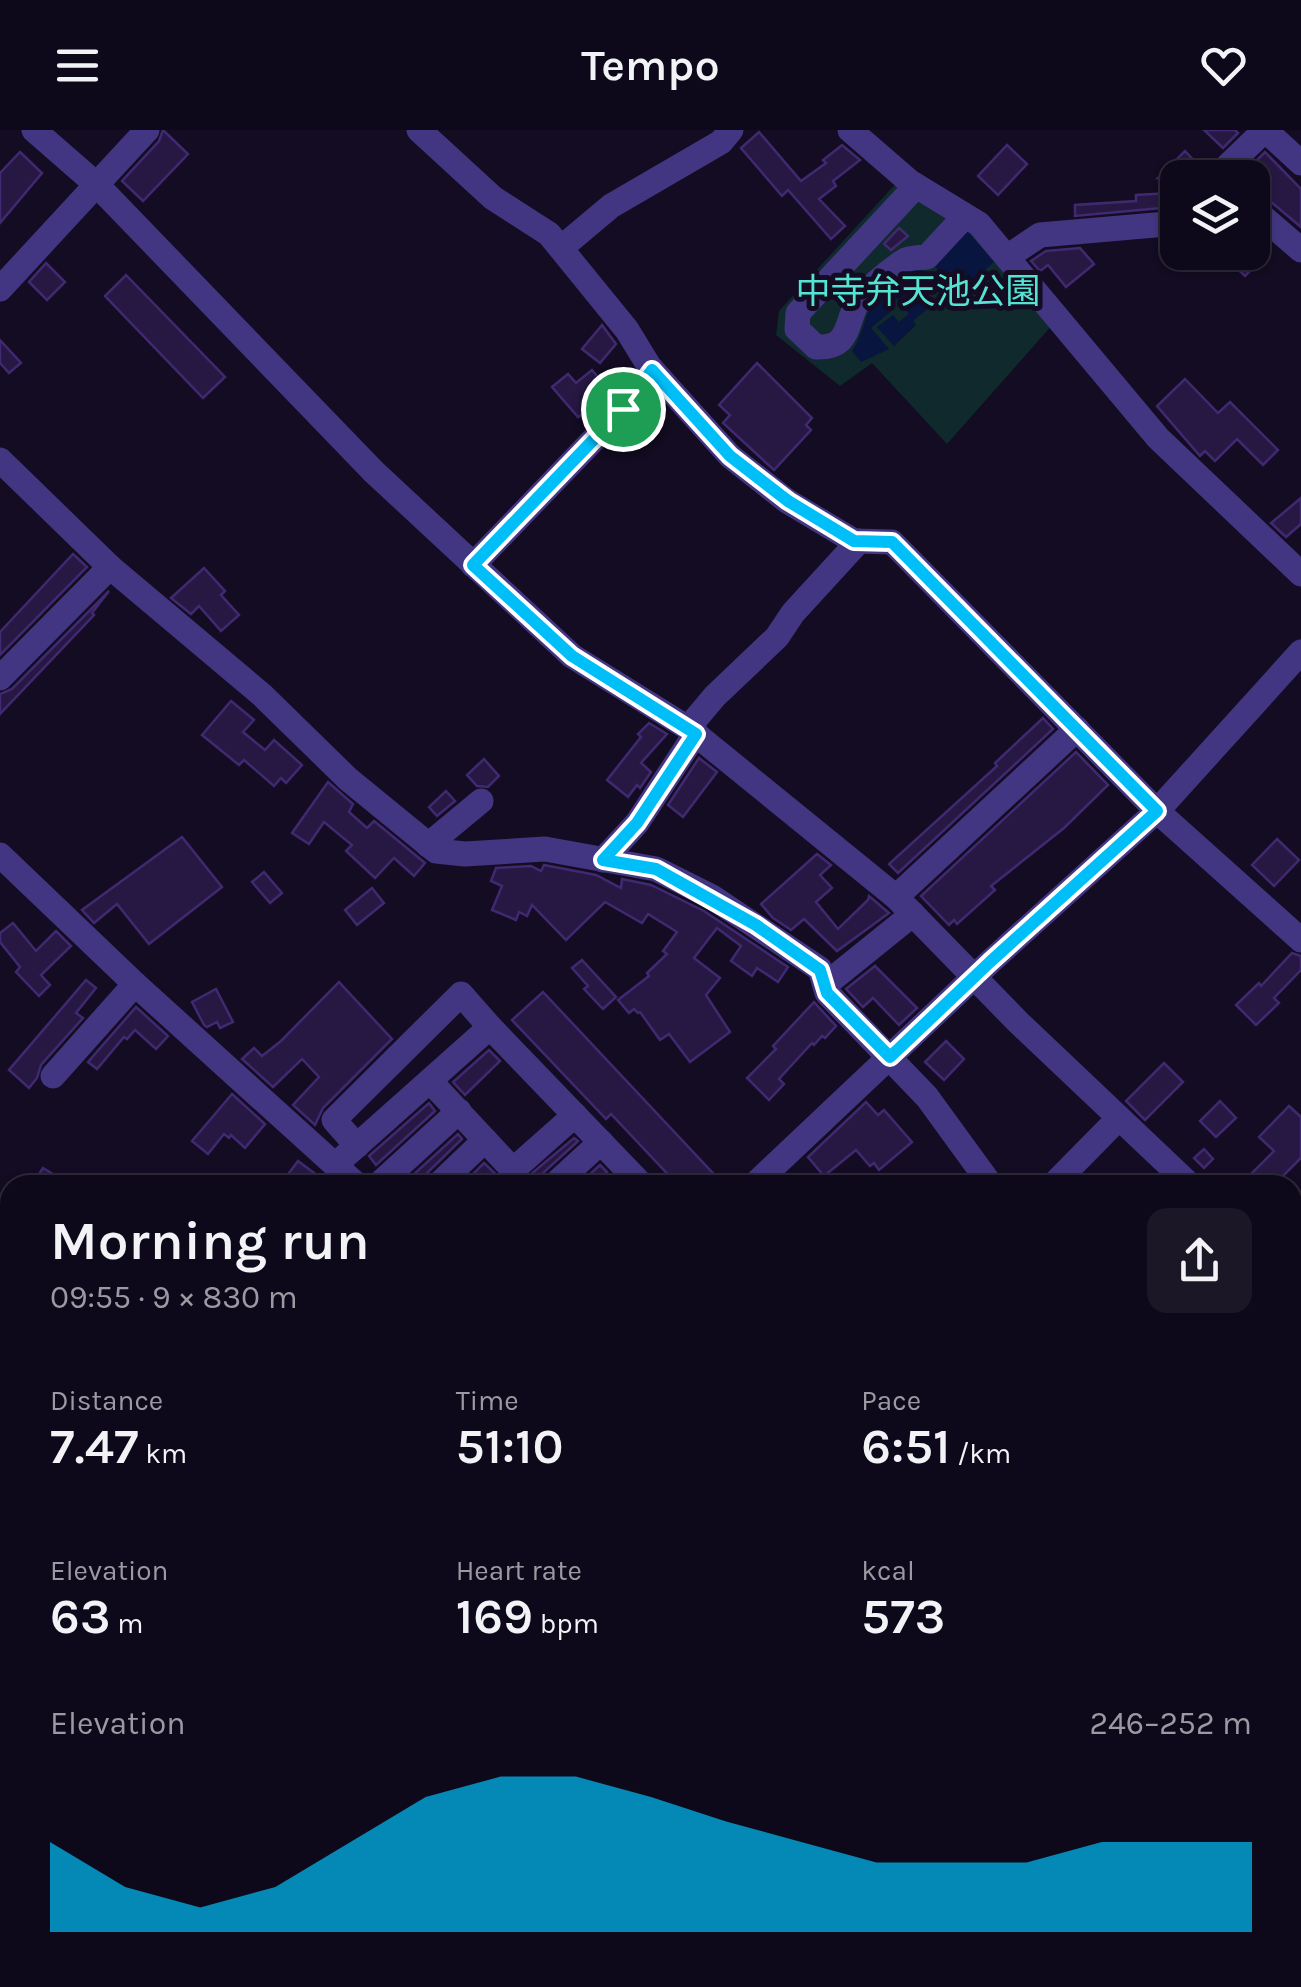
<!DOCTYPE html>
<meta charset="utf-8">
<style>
:root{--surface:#0e091a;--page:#1c1727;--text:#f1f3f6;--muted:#9b9aa2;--line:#2e2a39;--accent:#00bff8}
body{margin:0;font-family:Karla,"Noto Sans JP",sans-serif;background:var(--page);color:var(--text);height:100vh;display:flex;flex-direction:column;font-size:38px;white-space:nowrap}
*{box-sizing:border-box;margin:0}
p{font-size:32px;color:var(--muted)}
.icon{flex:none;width:55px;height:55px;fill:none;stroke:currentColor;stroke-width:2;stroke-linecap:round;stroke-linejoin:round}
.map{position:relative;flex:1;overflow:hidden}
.drawer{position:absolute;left:0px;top:1045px;width:1302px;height:812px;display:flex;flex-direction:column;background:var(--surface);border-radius:30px 30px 0 0;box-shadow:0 2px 8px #0004,0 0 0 2px var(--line)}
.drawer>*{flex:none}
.controls{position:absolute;left:1160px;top:30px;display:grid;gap:20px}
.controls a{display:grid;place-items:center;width:110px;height:110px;border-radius:20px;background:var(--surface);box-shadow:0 2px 8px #0004,0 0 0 2px var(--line);font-size:50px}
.pin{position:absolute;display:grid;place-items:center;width:85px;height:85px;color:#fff;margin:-42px;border:5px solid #fff;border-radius:50%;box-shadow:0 2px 10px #0007}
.round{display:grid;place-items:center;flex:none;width:105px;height:105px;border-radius:20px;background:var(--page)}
.headline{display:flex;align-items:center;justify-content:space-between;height:170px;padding:0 50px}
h1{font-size:55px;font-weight:600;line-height:75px}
.stats{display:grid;grid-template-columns:repeat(3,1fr);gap:15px;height:170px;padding:10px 50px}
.stats div{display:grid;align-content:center}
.stats b{font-size:50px;font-weight:600}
.stats small{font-size:28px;font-weight:400}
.stats p{font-size:28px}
.chart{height:280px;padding:20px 50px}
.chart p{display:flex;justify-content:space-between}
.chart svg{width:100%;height:180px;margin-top:10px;fill:var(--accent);opacity:.7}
header{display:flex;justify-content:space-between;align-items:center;height:130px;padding:0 50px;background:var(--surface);font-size:45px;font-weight:600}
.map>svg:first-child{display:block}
.green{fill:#0f292c}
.water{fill:#07153f}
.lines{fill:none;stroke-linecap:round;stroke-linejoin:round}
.river{stroke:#07153f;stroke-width:30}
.building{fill:#261843;stroke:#402970;stroke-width:2.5}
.minor{stroke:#423682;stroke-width:25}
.major{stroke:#d554ff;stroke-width:25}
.route-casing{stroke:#fff;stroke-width:20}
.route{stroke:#00bff8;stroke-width:12}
.labels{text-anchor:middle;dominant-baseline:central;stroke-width:10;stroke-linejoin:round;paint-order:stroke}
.park-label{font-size:35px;fill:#55e3d2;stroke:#130c22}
</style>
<header><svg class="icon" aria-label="menu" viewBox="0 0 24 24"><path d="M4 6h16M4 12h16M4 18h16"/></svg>Tempo<svg class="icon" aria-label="heart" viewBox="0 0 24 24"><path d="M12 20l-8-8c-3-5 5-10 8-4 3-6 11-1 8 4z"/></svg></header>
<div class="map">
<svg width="1301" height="1857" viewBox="0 0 1301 1857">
<rect width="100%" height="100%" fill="#130c22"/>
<path class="green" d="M899,50L976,96L1054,193L947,314L872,233L840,256L776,205L779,181Z"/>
<g class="water">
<path d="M964,97L994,132L963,160L952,146H943L932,133Z"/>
<path d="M910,136L936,146L930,153L923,145L913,151L920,161L926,159L929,162L924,169L931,176L913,191L916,195L894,216L877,197L893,185L899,192L909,184L888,159Z"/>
<path d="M881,162L895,178L871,198L889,219L861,232L852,221C866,201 864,179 881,162Z"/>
</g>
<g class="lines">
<g class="river">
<path d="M0,1775L10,1765"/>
<path d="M1228,1848L1238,1857"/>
</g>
</g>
<g class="building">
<path d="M163,0L188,24L143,71L122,51L159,11Z"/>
<path d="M1204,0H1235L1238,3L1223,18Z"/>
<path d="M759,2L801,51L826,33L823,30L842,15L860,30L833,51L836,56L819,69L845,96L831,109L788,60L782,66L741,18Z"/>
<path d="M1007,15L1027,34L998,65L978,46Z"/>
<path d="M1185,21L1202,39L1199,48H1158Z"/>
<path d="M20,22L42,43L0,93V43Z"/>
<path d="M1265,22L1301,59V97L1258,61L1270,48H1239Z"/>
<path d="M1171,63L1172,77L1075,86V75L1136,71V65Z"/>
<path d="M899,98L908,106L891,120L884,114Z"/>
<path d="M1252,104L1270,121L1245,146L1230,132L1239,122H1252Z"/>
<path d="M1080,118L1094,134L1066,157L1048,135L1040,141L1031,131L1046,121Z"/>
<path d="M46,133L65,152L47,170L29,152Z"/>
<path d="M126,145L225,247L203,268L105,166Z"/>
<path d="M602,195L616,214L600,233L582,219Z"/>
<path d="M0,210L21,233L9,243L0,233Z"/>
<path d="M757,233L812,288L806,295L811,300L774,340L723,293L730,285L719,275Z"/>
<path d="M592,240L612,264L578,287L552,257L568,244L576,253Z"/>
<path d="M1185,249L1218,283L1230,272L1278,320L1263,335L1237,309L1215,331L1205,321L1200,326L1157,276Z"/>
<path d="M1301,368V394L1286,407L1271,393Z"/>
<path d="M73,424L87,437L0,525V502Z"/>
<path d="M204,438L225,461L221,465L239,485L221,501L199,476L191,484L171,468Z"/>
<path d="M109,461L92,483L94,485L0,584V564L12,559Z"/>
<path d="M231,571L254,590L243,602L265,620L274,610L302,635L286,653L281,648L274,656L244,630L239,635L202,605Z"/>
<path d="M1043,588L1053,599L898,743L889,734L997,636L995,633Z"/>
<path d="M649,593L667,604L641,633L651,642L640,658L637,655L628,667L607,650L641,607L638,604Z"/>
<path d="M1076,622L1108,655L1064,698L991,756L995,760L957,794L954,790L949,795L921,766Z"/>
<path d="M699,628L717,642L683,687L668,675Z"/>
<path d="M484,629L499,646L488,657L477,656L467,645Z"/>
<path d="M328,652L353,674L349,682L367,698L374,691L425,733L414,746L394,728L375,748L346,721L352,715L324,692L309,714L292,703Z"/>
<path d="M446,661L455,671L437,686L429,677Z"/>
<path d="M182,707L222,757L149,814L117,774L94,793L82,780Z"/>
<path d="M1277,709L1299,730L1274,756L1252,735Z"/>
<path d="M817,724L831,735L820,745L832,758L816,772L838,799L868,770L869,766L889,783L837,821L804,789L791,800L773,788L761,774Z"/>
<path d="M544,735L596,745L621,758L622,749L651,755L704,781L788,837L778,852L757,838L752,846L731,831L741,816L717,798L694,828L720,848L706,865L730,902L690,932L669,904L660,910L640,882L638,883L634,879L629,883L618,870L649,846L647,843L667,824L663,821L677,802L648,784L642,793L605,772L566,810L532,775L527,786L519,782L516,790L492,780L502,756L491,751L496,738L531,736L541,741Z"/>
<path d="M264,742L282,763L270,773L252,752Z"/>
<path d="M372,758L384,773L357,795L345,780Z"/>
<path d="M13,793L36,821L56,801L71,816L41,845L50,855L39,866L16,842L20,837L0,812V803Z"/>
<path d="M1292,823L1301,826V840L1274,868L1279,873L1256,895L1236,875L1259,853L1261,856Z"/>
<path d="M582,830L616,867L603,879L584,859L588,856L572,838Z"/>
<path d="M875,836L917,878L899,895L873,868L863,877L846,859Z"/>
<path d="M86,850L96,858L76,883L83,888L41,935L37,948L29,958L9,940Z"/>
<path d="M339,852L392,909L323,978L315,995L293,975L319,947L302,929L273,957L242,929L254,918L262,926L281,911Z"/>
<path d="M216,859L233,892L220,898L217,892L207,897L204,895L192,872Z"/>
<path d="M543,862L650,976L724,1055H678L611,984L606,989L512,890Z"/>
<path d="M814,872L836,896L825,908L822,906L814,915L812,913L779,949L784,954L769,970L747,948L776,919L773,916Z"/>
<path d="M136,877L168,906L156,919L135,900L127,909L124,907L97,939L88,932Z"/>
<path d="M946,911L964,929L944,950L925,932Z"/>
<path d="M489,920L500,931L465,965L453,952Z"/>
<path d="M1164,933L1183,952L1145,990L1126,971Z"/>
<path d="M232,964L265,994L245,1018L231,1005L229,1008L224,1004L208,1024L192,1011Z"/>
<path d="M1220,971L1236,988L1216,1007L1200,991Z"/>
<path d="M866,972L878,985L884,980L912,1012L879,1040L874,1033L870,1036L856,1020L824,1046L808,1027Z"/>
<path d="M429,973L435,981L376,1035L369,1026Z"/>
<path d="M1289,976L1301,987V1028L1274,1055H1240L1274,1021L1259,1007Z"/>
<path d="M458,1004L462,1009L427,1043L422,1055H402Z"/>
<path d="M574,1008L578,1011L543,1043L538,1055H518Z"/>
<path d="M1204,1019L1213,1029L1204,1038L1194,1028Z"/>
<path d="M298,1031L314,1043L304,1055H280Z"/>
<path d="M484,1033L507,1055H462Z"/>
<path d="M600,1035L607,1042L592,1055H578Z"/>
<path d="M43,1038L71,1055H32Z"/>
</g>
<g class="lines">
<g class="minor">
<path d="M34,0L97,55L374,342L572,526L688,598L896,767L1018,892L1190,1055"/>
<path d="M419,0L493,68L549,104L627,200L649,236L730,326L787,371L854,411L892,412L1157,681L1301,810"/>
<path d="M850,0L910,52L979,94L1158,308L1301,444"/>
<path d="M1265,0L1301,33"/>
<path d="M1215,48L1265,0"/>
<path d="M916,56L798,183L797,199L816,217C849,218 845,198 856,175C864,161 890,140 904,131C910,127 919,128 927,127L965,86"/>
<path d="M1252,83H1258L1301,120"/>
<path d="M561,118L611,76L721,12L731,0"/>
<path d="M1007,127L1040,105L1178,93"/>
<path d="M0,159L147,0"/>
<path d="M0,330L110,437L262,565L348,649L436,721L465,724L545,719L656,739L712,767L820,839L827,863L927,967L991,1055"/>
<path d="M473,435L623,279L652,240"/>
<path d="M0,548L110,437"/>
<path d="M688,598L715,566L777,507L793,483L859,411"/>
<path d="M428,715L481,671"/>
<path d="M0,725L135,854L357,1055"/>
<path d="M603,730L637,693L696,603"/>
<path d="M896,767L1077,599"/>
<path d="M825,855L913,784"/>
<path d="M53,946L135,854"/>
<path d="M430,951L513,1040L575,985"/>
<path d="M357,1016L334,990L461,864L490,897"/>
<path d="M335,1035L490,897L642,1055"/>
<path d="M378,1055L459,981"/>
<path d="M438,1055L485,1010"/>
<path d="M554,1055L601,1012"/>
<path d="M754,1055L990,832L1157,681L1301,522"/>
<path d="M1053,1055L1119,988"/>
<path d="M0,1086L10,1095"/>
<path d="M1292,1150L1301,1158"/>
<path d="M0,1372L10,1361"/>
<path d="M1292,1532L1301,1538"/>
<path d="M0,1649L10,1659"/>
<path d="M0,1757L10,1747"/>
<path d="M1292,1808L1301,1800"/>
<path d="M0,1848L10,1857"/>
<path d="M265,1848L275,1857"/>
<path d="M534,1848L542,1857"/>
<path d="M742,1848L753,1857"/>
<path d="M991,1848L1011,1857"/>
<path d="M1249,1848L1259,1857"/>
<path d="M292,1857L300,1848"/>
<path d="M628,1857L632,1854L659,1857"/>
<path d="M1044,1857L1053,1848"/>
</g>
<g class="major">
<path d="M0,1458L10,1468"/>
<path d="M393,1848L397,1857"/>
</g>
</g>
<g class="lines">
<defs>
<path id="route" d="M652,240L730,326L788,371L854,411L892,412L1157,681L990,832L890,927L827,863L820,840L756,795L656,739L603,730L637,693L696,604L572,526L473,435L623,279Z"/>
</defs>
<use href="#route" class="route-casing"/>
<use href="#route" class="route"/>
</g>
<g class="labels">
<g class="park-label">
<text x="918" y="161">中寺弁天池公園</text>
</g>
</g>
</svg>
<div class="controls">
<a><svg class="icon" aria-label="layers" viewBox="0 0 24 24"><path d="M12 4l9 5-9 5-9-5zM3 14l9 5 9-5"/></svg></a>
</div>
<div class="pin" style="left:623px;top:279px;background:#1e9e55"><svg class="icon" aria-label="arrive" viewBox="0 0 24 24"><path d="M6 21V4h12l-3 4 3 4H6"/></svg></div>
<section class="drawer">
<div class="headline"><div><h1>Morning run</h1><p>09:55 · 9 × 830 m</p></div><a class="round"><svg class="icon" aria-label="share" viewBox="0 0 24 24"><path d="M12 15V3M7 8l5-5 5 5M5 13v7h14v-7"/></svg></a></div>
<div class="stats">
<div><p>Distance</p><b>7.47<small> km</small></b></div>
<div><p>Time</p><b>51:10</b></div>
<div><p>Pace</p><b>6:51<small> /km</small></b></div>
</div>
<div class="stats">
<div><p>Elevation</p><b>63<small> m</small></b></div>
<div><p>Heart rate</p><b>169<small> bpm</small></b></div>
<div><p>kcal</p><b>573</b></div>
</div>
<div class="chart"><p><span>Elevation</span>246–252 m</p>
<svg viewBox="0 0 160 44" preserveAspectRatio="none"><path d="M0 44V22L10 33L20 38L30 33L40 22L50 11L60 6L70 6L80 11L90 17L100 22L110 27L120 27L130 27L140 22L150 22L160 22V44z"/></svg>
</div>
</section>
</div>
